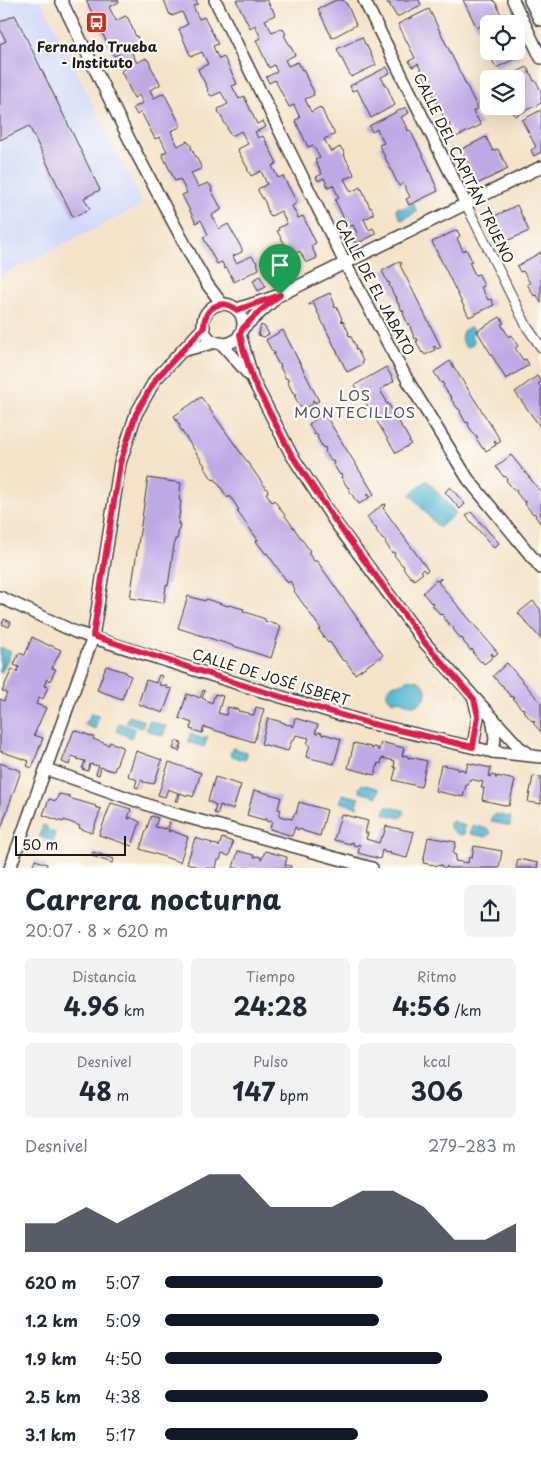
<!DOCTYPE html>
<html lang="es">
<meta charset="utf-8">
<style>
:root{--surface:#fff;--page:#f2f2f3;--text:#1f2937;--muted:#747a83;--accent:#111827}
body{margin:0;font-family:"Playpen Sans",sans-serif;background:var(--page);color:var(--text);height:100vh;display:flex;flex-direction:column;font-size:19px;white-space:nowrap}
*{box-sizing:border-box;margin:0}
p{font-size:16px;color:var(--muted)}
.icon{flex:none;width:28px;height:28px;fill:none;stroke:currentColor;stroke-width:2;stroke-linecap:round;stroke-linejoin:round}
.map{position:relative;height:868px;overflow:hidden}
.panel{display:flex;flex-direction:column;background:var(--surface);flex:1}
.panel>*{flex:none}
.controls{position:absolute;left:480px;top:15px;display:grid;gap:10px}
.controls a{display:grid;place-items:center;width:45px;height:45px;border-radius:8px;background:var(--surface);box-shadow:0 5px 20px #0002;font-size:25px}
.scale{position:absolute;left:15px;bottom:12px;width:111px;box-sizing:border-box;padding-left:5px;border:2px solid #1c1c1c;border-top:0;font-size:14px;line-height:18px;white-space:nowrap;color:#1c1c1c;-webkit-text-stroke:4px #fdfcf7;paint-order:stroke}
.pin{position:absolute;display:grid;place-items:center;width:42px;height:42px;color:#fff;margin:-51px -21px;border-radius:50% 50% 50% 0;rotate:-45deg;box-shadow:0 0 5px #0007}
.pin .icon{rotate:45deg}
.round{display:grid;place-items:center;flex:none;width:52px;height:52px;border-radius:8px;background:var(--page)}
.overview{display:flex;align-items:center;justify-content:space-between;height:85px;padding:0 25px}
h1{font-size:28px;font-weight:700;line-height:38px}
.stats{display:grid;grid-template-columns:repeat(3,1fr);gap:8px;height:85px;padding:5px 25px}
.stats div{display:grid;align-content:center;border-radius:8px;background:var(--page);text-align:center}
.stats b{font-size:25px;font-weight:700}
.stats small{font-size:14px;font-weight:400}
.stats p{font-size:14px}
.chart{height:140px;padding:10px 25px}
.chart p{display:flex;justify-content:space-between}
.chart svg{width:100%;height:90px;margin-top:5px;fill:var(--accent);opacity:.7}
ul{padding:0 25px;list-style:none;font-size:16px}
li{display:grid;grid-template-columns:80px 60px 1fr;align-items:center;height:38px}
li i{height:12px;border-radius:6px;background:var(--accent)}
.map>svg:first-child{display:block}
.built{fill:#d1d9f9}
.water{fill:#54b7d2;stroke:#386a77}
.building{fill:#bfa9e5}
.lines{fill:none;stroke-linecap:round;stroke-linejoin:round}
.pedestrian-casing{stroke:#3d3a36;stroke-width:11}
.minor-casing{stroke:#3d3a36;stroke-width:14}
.tertiary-casing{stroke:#3d3a36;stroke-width:18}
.pedestrian{stroke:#fff;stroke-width:9}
.minor{stroke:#fff;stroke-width:11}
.tertiary{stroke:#fff;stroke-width:15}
.route-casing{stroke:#fff;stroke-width:10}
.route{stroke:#e11d48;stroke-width:6}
.labels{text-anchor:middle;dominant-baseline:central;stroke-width:4.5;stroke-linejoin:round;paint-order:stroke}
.poi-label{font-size:14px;font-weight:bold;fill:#1c1c1c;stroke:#fdfcf7}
.street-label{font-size:14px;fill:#1c1c1c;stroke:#fdfcf7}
.neighbourhood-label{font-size:15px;letter-spacing:1px;fill:#554d62;stroke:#fdfcf7}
</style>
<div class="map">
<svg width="541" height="868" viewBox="0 0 541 868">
<rect width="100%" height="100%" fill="#fdfcf7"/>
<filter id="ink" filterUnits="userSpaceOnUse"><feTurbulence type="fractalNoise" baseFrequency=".02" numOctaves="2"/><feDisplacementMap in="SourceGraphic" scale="10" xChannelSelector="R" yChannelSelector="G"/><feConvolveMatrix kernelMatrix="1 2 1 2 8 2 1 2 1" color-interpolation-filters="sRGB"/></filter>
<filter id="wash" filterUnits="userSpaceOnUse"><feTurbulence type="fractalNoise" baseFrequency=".0096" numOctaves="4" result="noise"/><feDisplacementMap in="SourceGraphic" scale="20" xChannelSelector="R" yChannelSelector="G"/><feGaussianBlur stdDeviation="1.12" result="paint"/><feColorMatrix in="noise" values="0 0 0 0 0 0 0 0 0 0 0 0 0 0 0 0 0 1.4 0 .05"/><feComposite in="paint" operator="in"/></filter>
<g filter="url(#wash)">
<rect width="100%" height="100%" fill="#f5e2c8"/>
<path class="built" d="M0,0H41L143,205L0,276Z"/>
<g class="water">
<path d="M413,203L417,212L401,220L396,209L399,207L401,209Z"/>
<path d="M470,327L475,330L474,333L471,336L474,341L472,345L469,347L465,346L461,337L463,331Z"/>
<path d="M427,480L456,513L439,528L410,494Z"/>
<path d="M0,647L11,652L1,673H0Z"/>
<path d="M407,680C425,677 434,694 417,705H410L400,700L392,702L387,696C386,684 395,684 403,683Z"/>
<path d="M91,713L99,716L95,729L85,725L86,721H88Z"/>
<path d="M129,716L144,721L142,728L126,723Z"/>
<path d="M149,721L166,726L163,736L146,730Z"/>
<path d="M119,723L134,729L131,738L116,731Z"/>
<path d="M190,734L204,739L205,736L208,737L204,747L188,742Z"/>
<path d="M232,748L246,752L247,754L246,759L243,760L230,755Z"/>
<path d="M362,784L379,789L377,797L360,792L359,788Z"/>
<path d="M342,794L359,798L357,807L340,802Z"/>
<path d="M386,806L403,810L404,814L401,818L384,814Z"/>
<path d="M494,814L511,817L510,826L492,822L491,818Z"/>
<path d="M452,821L465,826L464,834L459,835L452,830L448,824Z"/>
<path d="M43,825L48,827L47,830L55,833L53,841L39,836Z"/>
<path d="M472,825L488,829L491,832L490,834L487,837L470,834Z"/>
</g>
<g id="blocks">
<g class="building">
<path d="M86,0H118L119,2L109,7L116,21L125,16L128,18L136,37L137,36L139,44L130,49L137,63L146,58L147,60H148L151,65H150L160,83V85L150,90L154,98L164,93L180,124V127L171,131L174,139L178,146L187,141L189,143L192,148H191L201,166V169L191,173L198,187L208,183L210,185L212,189L211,190L221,208V210L212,215L219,229L228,224L242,249V252L233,256L236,263L252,256L256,262H257L259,269L234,282L227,268L225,269L222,262L217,264L203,237L208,235L205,228L201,220L196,223L182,195L187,193L180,179L175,181L162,154L167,151L160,137L155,139L141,112L137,115L133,108L143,103L139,95L134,98L121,71L126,68L122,61L119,54L114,56L100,29L105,27L102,20L98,12L93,15Z"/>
<path d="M164,0H196L198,4L193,6L199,19L204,17L218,44L213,46L216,53L219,59L224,57L237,84L232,86L239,99L244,96L257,124L263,121L266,127L255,132L258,138L263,136L277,163L272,166L278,178L283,176L297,203L292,206L298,218L303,216L316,243L311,246L317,258L306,263L300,251L291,256L290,254H289L286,249L287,248L277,231L279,230L278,228L287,224L284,217L281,211L271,216L269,214L265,202L258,191V189L267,184L261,171L251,176L250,174L247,169H248L238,151H239L238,149L248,144L241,131L232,136L230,134L227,130L228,129L218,111H219L218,109L228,104L221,92L212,96L210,95L207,90L208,89L199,72L198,69L208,64L202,52L192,56L190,55L179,29L188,24L182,12L172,16L171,14L170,15Z"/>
<path d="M236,0H267L271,8H272L275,15L265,20L272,32L281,28L282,30L283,29L286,34L284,35L294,53L295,55L285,60L288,66L298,62L302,70L303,69L308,81L314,92L313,93L314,95L305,99L311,112L320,107L321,110L322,109L327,121L334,132V135L324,139L331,152L340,147L342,149L345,154L344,155L353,172L354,175L344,179L351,192L360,187L361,190L362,189L370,208L371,207L373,212V215L364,219L369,230L373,228L376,234L356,244L353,238L358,235L353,225L348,227L335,200L339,198L333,185L328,187L324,178L318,181L316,177L322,174L315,160L320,158L313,145L308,147L295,120L300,118L294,105L289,107L275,80L269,83L266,77L277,72L274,65L269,68L256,40L261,38L258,32L255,25L250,28Z"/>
<path d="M336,0H343L346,4H347L356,25L332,38L318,9Z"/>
<path d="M386,0H419L421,5L397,17L390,6V3L388,4Z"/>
<path d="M463,0H493L496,3L501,15L477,28Z"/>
<path d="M429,9L478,109L473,111L481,125L456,137L453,130L452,131L449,123L447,124L418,64L412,67L409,61L415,58L398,24Z"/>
<path d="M15,15L100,190L84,198L90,209L73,217L29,126L0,140V44L6,41L0,29V22Z"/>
<path d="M489,36V51H516V46L521,56L496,68L482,40Z"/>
<path d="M362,37L365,44H366L376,65L351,77L337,49Z"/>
<path d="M387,67L390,73L381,77L385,84H386L395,105L371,118L357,89L352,91L350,86Z"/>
<path d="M527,67L530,74H531L534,81H536L541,91V103L515,116L510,106H516V79H504Z"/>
<path d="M406,107L409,113L401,117L405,124H406L408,131L410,130L430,170L428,171L430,172L438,191L409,205L406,199L410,197L403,183L399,186L379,145L384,143L377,129L372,132L369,126Z"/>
<path d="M541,110V152L534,156L531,150L536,147L522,120Z"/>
<path d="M486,137L493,151L498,149L508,169L477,184L467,164L469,163L464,157L462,149Z"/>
<path d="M517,205L529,231L504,242L502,236L504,234L499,222L495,223L493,217Z"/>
<path d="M457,230L460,236L457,238L463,251L466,249L472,261L469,262L475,275L479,274L484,286L481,287L488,300L491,299L494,305L469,317L432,242Z"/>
<path d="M541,252V303L537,295L534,296L527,284L530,283L523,271L520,272L517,266Z"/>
<path d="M399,262V263L401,262L402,264L400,265L441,347L437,349L435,346L433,347L435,350L425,355L423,352L422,353L416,341H418L417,338L415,339L410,327H411L410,324L408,325L403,313H404L403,310L402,311L396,299H397L396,296L395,297L389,285H390L389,282L388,283L382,271Z"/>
<path d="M260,276L266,287L258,291L253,280Z"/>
<path d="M330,293L335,305H334L335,308L337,307L342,319H341L342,322L343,321L349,333H348L349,336L350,335L356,347H355L356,350L357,349L363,361H362L363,364L347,372L313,303L309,305V304L312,301Z"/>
<path d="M500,317L504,323L501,324L509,337L511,335L518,346L515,348L523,360L526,359L529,365L506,379L477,331Z"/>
<path d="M261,325L265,327L269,334L264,337L258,335Z"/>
<path d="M283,330L319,401L315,403L313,400L312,401L313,404L303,409L302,406L300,407L294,395H296L294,392L293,393L287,381H289L287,378L286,379L280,367H281L280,364L279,365L273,354L275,353L273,351H272L266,340Z"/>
<path d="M450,361L501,441L497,444L495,441L494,442L496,445L486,451L484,448L483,449L476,438L478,437L476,435L475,436L468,425L469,424L468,422L466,423L460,412L461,411L459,409H458L451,399L452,398L451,396H450L443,386L444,385L442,382L441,383L434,372Z"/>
<path d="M386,367L394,381L380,390L386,400L385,401L387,404L388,403L394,414L393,415L394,417L396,416L402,427L401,428L403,430H404L410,441H409L411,444L396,453L355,385Z"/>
<path d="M537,376L541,382L538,384L541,387V428L515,392Z"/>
<path d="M201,397L268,491V492L266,493L272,502L274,500L310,551L308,553L314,561H317L383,655L355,674L345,660L343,661L330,642L328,643L319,630L321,629L294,591L295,590L290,581L288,583L267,553L266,554L256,541L258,540L237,511L239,510L230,496L228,498L215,479L213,480L204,467L205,466L179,427L180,426L174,416Z"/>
<path d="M324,413L374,494L370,497L368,494L367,495L369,498L359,504L357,501H356L349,490H350L349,487L348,488L341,477L342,476L341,474L340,475L333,464L334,463L333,461H331L325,451L326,450L325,447L323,448L317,437H318L317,434L315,435L309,424Z"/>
<path d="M511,455L541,492V524L535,516L536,515L534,513L533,514L525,504L526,503L525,501L524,502L516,492L517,491L515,489L514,490L506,480L507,479L505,476L504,477L496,467Z"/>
<path d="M148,478L181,483L179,500L181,501L178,524H180L177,539H175L168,586L166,585L164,603L130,598Z"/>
<path d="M450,487L465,504L460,509L445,492Z"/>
<path d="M386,504V505L383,508L428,570L425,572L423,569L421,571L423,573L414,580L412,577L411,578L403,568L404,567L403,565H402L394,555L395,554L394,552L392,553L385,542H386L384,539L383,540L376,530L377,529L375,527L374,528L367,517L382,505Z"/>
<path d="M471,512L499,543L494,548L466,516Z"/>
<path d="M441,578V579L438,582L498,653L494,656L492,653L491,654L493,657L484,664L482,661L481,662L473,653L474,652L472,649L471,651L463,641L464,640L462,638L461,639L453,629L454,628L452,626L451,627L443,617L444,616L442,614L441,615L432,605L434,604L432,602L431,603L423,593L436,580L437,581Z"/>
<path d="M188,596L205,601L206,599L228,606L229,605L244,609L243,611L265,619V621L281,626L271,658L178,628Z"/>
<path d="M533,601L541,610L540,611L541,613V639L518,613Z"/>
<path d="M4,619L11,622L9,627L2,624Z"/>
<path d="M32,637L50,646V645L61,650L52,668L56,669L50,681L47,679L44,686L48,687L43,699L39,697L36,704L46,708L34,735L43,738L32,768L27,766L29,761L0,751V699L4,701L7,693L2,691L12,669L17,672L19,667L14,665L19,653L25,655Z"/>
<path d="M507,663L541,703V732L533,723L535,722L533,720L532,721L523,711L524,710L523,708L522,709L513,699L514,698L512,696L511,697L503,687H504L502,685H501L493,676Z"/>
<path d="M106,666L126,672V674L131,676L122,699L97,690Z"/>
<path d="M159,675L162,676L159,685L167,686L166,688L172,689L163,713L138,704L146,680L156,683Z"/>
<path d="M203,690L205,691L202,698L212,703L215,694L223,696L218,713L226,715L228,707L239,710L238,711L249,713L248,714L254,715L256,707L264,709L254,742L204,727L202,733L190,729L192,723L179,718L187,694L192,696L193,695L200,698Z"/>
<path d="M268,718L285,723V724L292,725L291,726L293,727L295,718L318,725L315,733L317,734L318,732L322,733V735H324V734L341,739L334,764L306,757L310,745L307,744L309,738L296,735L294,740H292L288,751L261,744Z"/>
<path d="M74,730L94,737L93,739L109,745L110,742L123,747L114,771L109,770L101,767L99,775L96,774L99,766L90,764L88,771L82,769L85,761L77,759L78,758L72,756L69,765L62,762Z"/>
<path d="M176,741L182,743L179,751L173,749Z"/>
<path d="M381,742L404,748L402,756H404V755L408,756V758H410V757L427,761L421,787L393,780L396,768L394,767L395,761L382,758L381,764L378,763L375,775L348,768L354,743L371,747V748L373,749V747L378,748L377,750H379Z"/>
<path d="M136,751L162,760L154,784L143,782V781L141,780L138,788L135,787L137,780L128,776Z"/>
<path d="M169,762L201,773L193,797L189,795L188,796L180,793L178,801H175L178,793L168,789L165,797L158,795Z"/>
<path d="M0,763L21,771L0,831Z"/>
<path d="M468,763L491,768L489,776L491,777V775L496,776L495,778H497V776L515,780L509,806L482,800L484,788H481L483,782L470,779L468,785H466L463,797L435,791L441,765L458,768V770H460V769L464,770V771L466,772Z"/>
<path d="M533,776L541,777V804L528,802Z"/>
<path d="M215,777L241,785L233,809L222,807L223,806L220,805L218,814L214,813L216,805L208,801Z"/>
<path d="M254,790L281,797L278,809L281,810L279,816L292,819L294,814H296L299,802L327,810L320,836L303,831V830L296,829L297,828L295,827L292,836L270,829L272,821L271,820L270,822L266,821V819H264V820L247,815Z"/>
<path d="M59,794L70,796L69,798L96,806L95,807L101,809L92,833L79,828L80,826L64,820L63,822L43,815L49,799L56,801Z"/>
<path d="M111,803L131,809L128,818L130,819V817L140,822L132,846L99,835Z"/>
<path d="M341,814L368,821L365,833H368L366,839L379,843L381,837H383L386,826L414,832L407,858L390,854L391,852H389L388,853L384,852V851L382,850L380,859L358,853L360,845L358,844L357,846L353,845L354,843L351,842V844L334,840Z"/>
<path d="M151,816L158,818L155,827L166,829L168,822H170L168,831L170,832V830L188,837L180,862L140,849Z"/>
<path d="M428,837L456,842L453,854L456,855L455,861L468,863L469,857L472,858L474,846L502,851L499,868H448L447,866L446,868L442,867V865H440V866L423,863Z"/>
<path d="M195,838L212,843L211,844L218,845V846L219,847L222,838L233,842L229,856L222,854L220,860H218L216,868H201L187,863Z"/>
<path d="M238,851L254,855V857H256V856L261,857L260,859H262L265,851L287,857L285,866H286L287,865L291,866V868H233Z"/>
<path d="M93,852L114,859L112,863L92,856Z"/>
<path d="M518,859L538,863L537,868H516Z"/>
<path d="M35,860L47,864L46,868H32Z"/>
</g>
</g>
</g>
<g filter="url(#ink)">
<use href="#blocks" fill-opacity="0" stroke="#3d3a36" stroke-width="1"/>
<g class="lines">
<defs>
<path id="pedestrian" d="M466,204L527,327L541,347"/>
<g id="minor">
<path d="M61,0L134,149L196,265L207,284L222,304"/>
<path d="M215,0L345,263L408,381L468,479L541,568"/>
<path d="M364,0L466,204"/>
<path d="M513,0L541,58"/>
<circle cx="223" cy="324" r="20"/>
<path d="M237,309L280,295L541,167"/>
<path d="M243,328L273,301"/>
<path d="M240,334L253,380L291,454L335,522L425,643L519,747L531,755"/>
<path d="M221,343L249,375"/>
<path d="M182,351L216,342"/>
<path d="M0,597L75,632L252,688L368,723L493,752L541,757"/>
<path d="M492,717L495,738L493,752"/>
<path d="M473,747L478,716L474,699"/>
<path d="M46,769L168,812L372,868"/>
<path d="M10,868L93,637L120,463L136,414L155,380L204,327"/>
</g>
<path id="tertiary" d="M532,0L541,18"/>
</defs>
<use href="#pedestrian" class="pedestrian-casing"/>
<use href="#minor" class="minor-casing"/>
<use href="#tertiary" class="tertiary-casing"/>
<use href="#pedestrian" class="pedestrian"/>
<use href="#minor" class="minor"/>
<use href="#tertiary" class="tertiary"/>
</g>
</g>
<g class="lines" filter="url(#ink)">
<defs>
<path id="route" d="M280,295L260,311L243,328L240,334L243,348L253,380L291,454L336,522L425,643L474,699L478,716L473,747L368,723L252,688L93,636L120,463L136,414L155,380L204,327C204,308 221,297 237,310Z"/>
</defs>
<use href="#route" class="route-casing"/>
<use href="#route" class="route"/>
</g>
<defs>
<symbol id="bus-square" viewBox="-11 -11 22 22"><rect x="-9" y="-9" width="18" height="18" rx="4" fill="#c8321e" stroke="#fdfcf7"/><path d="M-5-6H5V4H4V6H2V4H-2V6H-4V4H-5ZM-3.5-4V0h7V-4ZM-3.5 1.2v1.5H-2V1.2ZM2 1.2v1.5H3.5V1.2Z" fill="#fff"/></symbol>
</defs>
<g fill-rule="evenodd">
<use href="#bus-square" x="84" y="10" width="25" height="25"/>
</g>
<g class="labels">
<g class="poi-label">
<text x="97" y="46">Fernando Trueba<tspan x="97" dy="16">- Instituto</tspan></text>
</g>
<g class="street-label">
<text transform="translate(464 168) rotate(64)">CALLE DEL CAPITÁN TRUENO</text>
<text transform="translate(375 287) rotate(62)">CALLE DE EL JABATO</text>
<text transform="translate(271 677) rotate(17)">CALLE DE JOSÉ ISBERT</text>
</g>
<g class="neighbourhood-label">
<text x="355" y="394">LOS<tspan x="355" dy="17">MONTECILLOS</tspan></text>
</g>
</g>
</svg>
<div class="controls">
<a><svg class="icon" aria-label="locate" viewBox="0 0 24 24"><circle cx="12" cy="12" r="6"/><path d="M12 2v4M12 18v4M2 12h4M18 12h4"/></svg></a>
<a><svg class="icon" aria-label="layers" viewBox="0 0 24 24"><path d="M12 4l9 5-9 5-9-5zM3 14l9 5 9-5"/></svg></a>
</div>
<div class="scale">50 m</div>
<div class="pin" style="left:280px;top:295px;background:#1e9e55"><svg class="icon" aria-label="arrive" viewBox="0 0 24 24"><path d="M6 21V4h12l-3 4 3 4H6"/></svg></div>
</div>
<section class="panel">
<div class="overview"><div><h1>Carrera nocturna</h1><p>20:07 · 8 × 620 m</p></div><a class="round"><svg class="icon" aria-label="share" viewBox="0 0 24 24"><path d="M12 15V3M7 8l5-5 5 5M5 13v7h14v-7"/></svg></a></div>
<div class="stats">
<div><p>Distancia</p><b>4.96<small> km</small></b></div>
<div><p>Tiempo</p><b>24:28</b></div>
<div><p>Ritmo</p><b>4:56<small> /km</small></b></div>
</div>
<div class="stats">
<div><p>Desnivel</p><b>48<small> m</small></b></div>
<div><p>Pulso</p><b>147<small> bpm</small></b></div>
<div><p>kcal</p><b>306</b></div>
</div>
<div class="chart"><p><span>Desnivel</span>279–283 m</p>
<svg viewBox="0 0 160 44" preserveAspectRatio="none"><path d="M0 44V30L10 30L20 22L30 30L40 22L50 14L60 6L70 6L80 22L90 22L100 22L110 14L120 14L130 22L140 38L150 38L160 30V44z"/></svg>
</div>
<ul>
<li><b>620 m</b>5:07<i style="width:62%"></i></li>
<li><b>1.2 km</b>5:09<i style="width:61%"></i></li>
<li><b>1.9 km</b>4:50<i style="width:79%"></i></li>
<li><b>2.5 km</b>4:38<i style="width:92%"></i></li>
<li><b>3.1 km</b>5:17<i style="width:55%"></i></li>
</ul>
</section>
